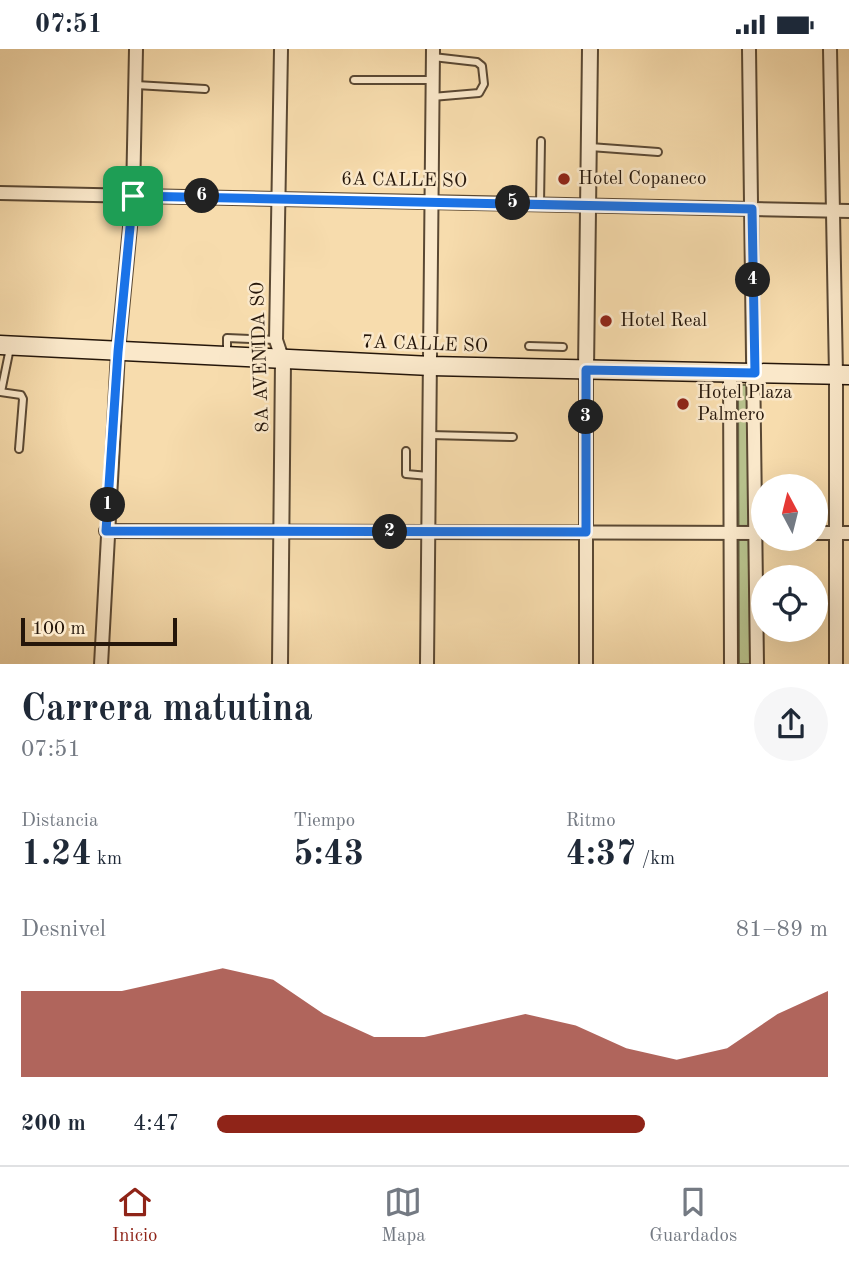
<!DOCTYPE html>
<html lang="es">
<meta charset="utf-8">
<style>
:root{--surface:#fff;--page:#f6f6f7;--text:#1f2937;--muted:#747a83;--line:#e0e1e3;--accent:#8f2418}
body{margin:0;font-family:"Old Standard TT",serif;background:var(--page);color:var(--text);height:100vh;display:flex;flex-direction:column;font-size:26px;white-space:nowrap}
*{box-sizing:border-box;margin:0}
p{font-size:23px;color:var(--muted)}
.icon{flex:none;width:38px;height:38px;fill:none;stroke:currentColor;stroke-width:2;stroke-linecap:round;stroke-linejoin:round}
.map{position:relative;height:615px;overflow:hidden}
.drawer{display:flex;flex-direction:column;background:var(--surface);flex:1}
.drawer>*{flex:none}
.needle{width:46px;rotate:353deg}
.fabs{position:absolute;left:751px;top:425px;display:grid;gap:14px}
.fabs a{display:grid;place-items:center;width:77px;height:77px;border-radius:50%;background:var(--surface);box-shadow:0 7px 28px #0002;font-size:35px}
.scale{position:absolute;left:21px;bottom:18px;width:156px;box-sizing:border-box;padding-left:7px;border:4px solid #25160a;border-top:0;font-size:19px;line-height:24px;white-space:nowrap;color:#25160a;-webkit-text-stroke:5px #fae8ca;paint-order:stroke}
.pin{position:absolute;display:grid;place-items:center;width:60px;height:60px;color:#fff;margin:-30px;border-radius:14px;box-shadow:0 4px 10px #0006}
.km{position:absolute;width:35px;height:35px;margin:-18px;border-radius:50%;background:#222;color:#fff;font-size:19px;line-height:35px;text-align:center}
.round{display:grid;place-items:center;flex:none;width:74px;height:74px;border-radius:37px;background:var(--page)}
.overview{display:flex;align-items:center;justify-content:space-between;height:119px;padding:0 21px}
h1{font-size:38px;font-weight:700;line-height:52px}
.figures{display:grid;grid-template-columns:repeat(3,1fr);gap:10px;height:119px;padding:7px 21px}
.figures div{display:grid;align-content:center}
.figures b{font-size:35px;font-weight:700}
.figures small{font-size:19px;font-weight:400}
.figures p{font-size:19px}
.chart{height:196px;padding:14px 21px}
.chart p{display:flex;justify-content:space-between}
.chart svg{width:100%;height:126px;margin-top:7px;fill:var(--accent);opacity:.7}
ul{padding:0 21px;list-style:none;font-size:23px}
li{display:grid;grid-template-columns:112px 84px 1fr;align-items:center;height:52px}
li i{height:18px;border-radius:9px;background:var(--accent)}
.status{display:flex;justify-content:space-between;align-items:center;height:49px;padding:0 35px;background:var(--surface);direction:ltr}
.status svg{height:19px;fill:currentColor}
.tabs{display:flex;justify-content:space-around;align-items:center;height:98px;border-top:2px solid var(--line);background:var(--surface);font-size:19px;color:var(--muted)}
.tabs a{display:grid;justify-items:center;gap:4px}
.tabs .on{color:var(--accent)}
.map>svg:first-child{display:block}
.green{fill:#b8c28d;stroke:#6e6c4c;stroke-width:2}
.lines{fill:none;stroke-linecap:round;stroke-linejoin:round}
.service-casing{stroke:#5a4833;stroke-width:10}
.minor-casing{stroke:#5a4833;stroke-width:16}
.tertiary-casing{stroke:#5a4833;stroke-width:18}
.secondary-casing{stroke:#25160a;stroke-width:21}
.service{stroke:#fae8ca;stroke-width:6}
.minor{stroke:#fae8ca;stroke-width:12}
.tertiary{stroke:#fae8ca;stroke-width:14}
.secondary{stroke:#fae8ca;stroke-width:18}
.route-casing{stroke:#fff;stroke-width:14}
.route{stroke:#1a73e8;stroke-width:9}
.poi-dot{fill:#8f2418;stroke:#fae8ca;stroke-width:2.5}
.labels{text-anchor:middle;dominant-baseline:central;stroke-width:5;stroke-linejoin:round;paint-order:stroke}
.poi-label{font-size:19px;fill:#25160a;stroke:#fae8ca;text-anchor:start}
.street-label{font-size:19px;fill:#25160a;stroke:#fae8ca}
</style>
<div class="status"><b>07:51</b><svg viewBox="0 0 49 12"><path d="M0 12V9h3v3zM5 12V6h3v6zM10 12V3h3v9zM15 12V0h3v12zM26 1h20v11H26zM47 4h2v5h-2z"/></svg></div>
<div class="map">
<svg width="849" height="616" viewBox="0 0 849 616">
<rect width="100%" height="100%" fill="#f7dcad"/>
<filter id="stains"><feTurbulence type="fractalNoise" baseFrequency=".00286" numOctaves="4"/><feColorMatrix values="0 0 0 0 .2 0 0 0 0 .09 0 0 0 0 .02 0 0 0 .5 -.17"/></filter>
<radialGradient id="worn" r=".72"><stop offset=".6" stop-color="#630" stop-opacity="0"/><stop offset="1" stop-color="#630" stop-opacity=".3"/></radialGradient>
<path class="green" d="M738,336H754L757,615H739Z"/>
<g class="lines">
<defs>
<g id="service">
<path d="M354,31H433"/>
<path d="M136,36L205,40"/>
<path d="M432,48L479,44L484,35L482,17L477,13L433,8"/>
<path d="M590,98L658,103"/>
<path d="M540,155L541,92"/>
<path d="M529,297L563,298"/>
<path d="M227,304V289L276,291"/>
<path d="M0,343L21,346L23,350L19,400"/>
<path d="M1,343L10,299"/>
<path d="M430,386L513,388"/>
<path d="M406,402V425L429,427"/>
</g>
<g id="minor">
<path d="M281,0L276,291L283,312"/>
<path d="M749,0L757,616"/>
<path d="M830,0L836,326V616"/>
<path d="M0,144L849,162"/>
<path d="M586,321V616"/>
<path d="M730,324L731,616"/>
<path d="M106,482L763,484"/>
<path d="M816,484H849"/>
<path d="M101,616L118,303L133,147L136,0"/>
<path d="M427,616L433,0"/>
</g>
<g id="tertiary">
<path d="M586,321L590,0"/>
<path d="M280,616L283,312"/>
</g>
<path id="secondary" d="M0,296L431,317L849,326"/>
</defs>
<use href="#service" class="service-casing"/>
<use href="#minor" class="minor-casing"/>
<use href="#tertiary" class="tertiary-casing"/>
<use href="#secondary" class="secondary-casing"/>
<use href="#service" class="service"/>
<use href="#minor" class="minor"/>
<use href="#tertiary" class="tertiary"/>
<use href="#secondary" class="secondary"/>
</g>
<g class="lines">
<defs>
<path id="route" d="M133,147L752,160L755,324L586,321V483L106,482L118,303Z"/>
</defs>
<use href="#route" class="route-casing"/>
<use href="#route" class="route"/>
</g>
<g class="poi-dot">
<circle cx="564" cy="130" r="7"/>
<circle cx="606" cy="272" r="7"/>
<circle cx="683" cy="355" r="7"/>
</g>
<g class="labels">
<g class="poi-label">
<text x="578" y="130">Hotel Copaneco</text>
<text x="620" y="272">Hotel Real</text>
<text x="697" y="344">Hotel Plaza<tspan x="697" dy="22">Palmero</tspan></text>
</g>
<g class="street-label">
<text transform="translate(404 132) rotate(1)">6A CALLE SO</text>
<text transform="translate(425 296) rotate(2)">7A CALLE SO</text>
<text transform="translate(261 308) rotate(-92)">8A AVENIDA SO</text>
</g>
</g>
<rect width="100%" height="100%" filter="url(#stains)"/>
<rect width="100%" height="100%" fill="url(#worn)"/>
</svg>
<div class="fabs">
<a><svg class="needle" viewBox="-14 -14 28 28"><path d="M0-13l5 13h-10z" fill="#e53935"/><path d="M0 13l5-13h-10z" fill="#747a83"/></svg></a>
<a><svg class="icon" aria-label="locate" viewBox="0 0 24 24"><circle cx="12" cy="12" r="6"/><path d="M12 2v4M12 18v4M2 12h4M18 12h4"/></svg></a>
</div>
<div class="scale">100 m</div>
<div class="pin" style="left:133px;top:147px;background:#1e9e55"><svg class="icon" aria-label="arrive" viewBox="0 0 24 24"><path d="M6 21V4h12l-3 4 3 4H6"/></svg></div>
<b class="km" style="left:108px;top:456px">1</b>
<b class="km" style="left:390px;top:483px">2</b>
<b class="km" style="left:586px;top:368px">3</b>
<b class="km" style="left:753px;top:231px">4</b>
<b class="km" style="left:513px;top:154px">5</b>
<b class="km" style="left:202px;top:147px">6</b>
</div>
<section class="drawer">
<div class="overview"><div><h1>Carrera matutina</h1><p>07:51</p></div><a class="round"><svg class="icon" aria-label="share" viewBox="0 0 24 24"><path d="M12 15V3M7 8l5-5 5 5M5 13v7h14v-7"/></svg></a></div>
<div class="figures">
<div><p>Distancia</p><b>1.24<small> km</small></b></div>
<div><p>Tiempo</p><b>5:43</b></div>
<div><p>Ritmo</p><b>4:37<small> /km</small></b></div>
</div>
<div class="chart"><p><span>Desnivel</span>81–89 m</p>
<svg viewBox="0 0 160 44" preserveAspectRatio="none"><path d="M0 44V14L10 14L20 14L30 10L40 6L50 10L60 22L70 30L80 30L90 26L100 22L110 26L120 34L130 38L140 34L150 22L160 14V44z"/></svg>
</div>
<ul>
<li><b>200 m</b>4:47<i style="width:70%"></i></li>
</ul>
</section>
<nav class="tabs">
<a class="on"><svg class="icon" aria-label="home" viewBox="0 0 24 24"><path d="M3 11l9-7 9 7M6 9v11h12V9"/></svg>Inicio</a>
<a><svg class="icon" aria-label="map" viewBox="0 0 24 24"><path d="M3 6l6-2 6 2 6-2v14l-6 2-6-2-6 2zM9 4v14M15 6v14"/></svg>Mapa</a>
<a><svg class="icon" aria-label="saved" viewBox="0 0 24 24"><path d="M7 4h10v16l-5-4-5 4z"/></svg>Guardados</a>
</nav>
